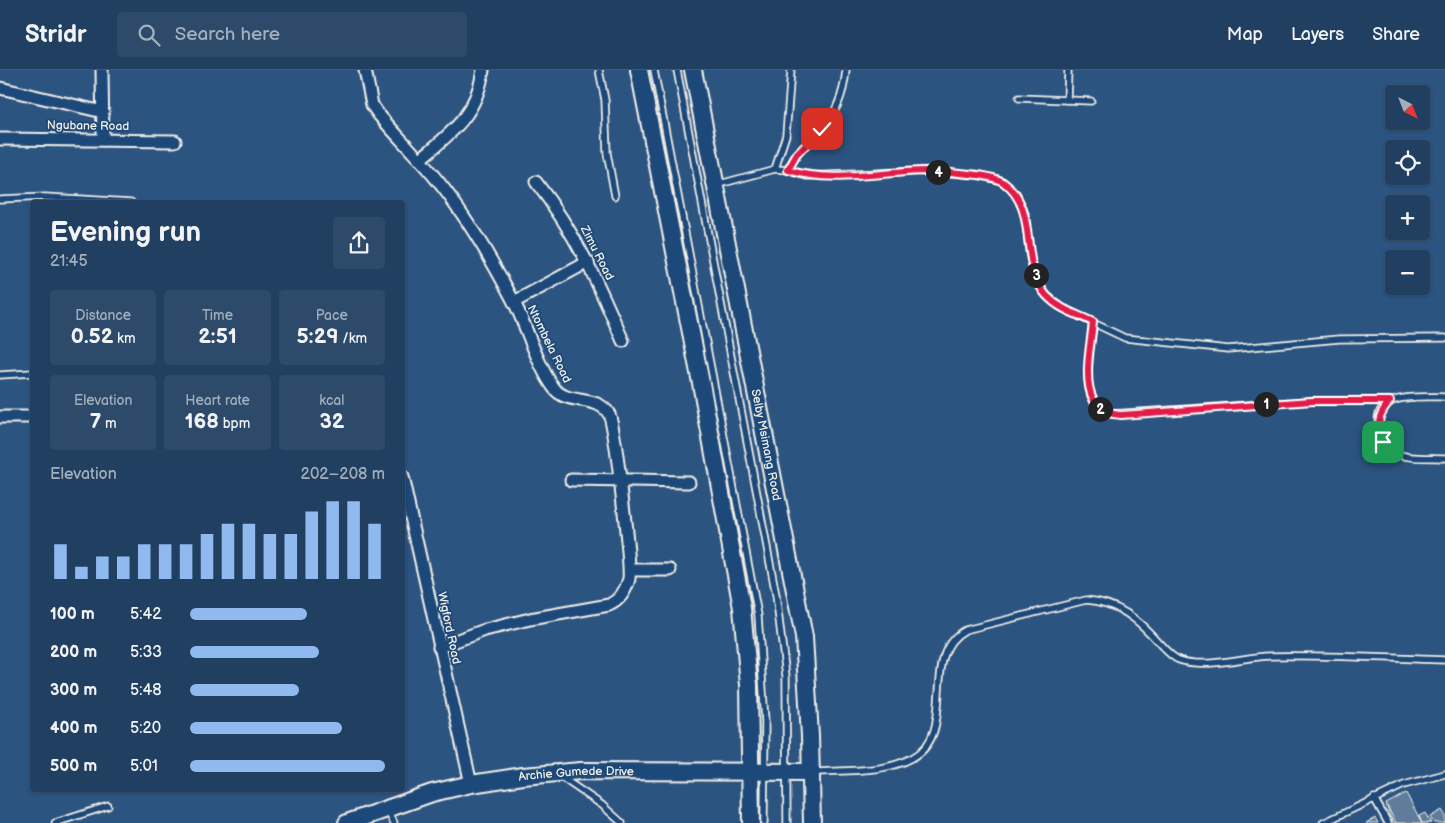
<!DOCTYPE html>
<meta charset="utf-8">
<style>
:root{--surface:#213f61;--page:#2d4a6a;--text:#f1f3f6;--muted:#a2afbd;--line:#3e5876;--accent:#90b9f0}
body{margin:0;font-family:"Balsamiq Sans",sans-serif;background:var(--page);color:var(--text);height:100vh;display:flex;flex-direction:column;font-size:19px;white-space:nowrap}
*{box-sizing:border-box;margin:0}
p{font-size:16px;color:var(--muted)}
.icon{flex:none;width:28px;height:28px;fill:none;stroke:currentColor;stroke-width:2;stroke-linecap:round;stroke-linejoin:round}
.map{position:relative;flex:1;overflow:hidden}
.panel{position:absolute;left:30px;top:130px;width:375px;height:592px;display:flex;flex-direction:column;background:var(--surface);border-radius:5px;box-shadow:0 1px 4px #0004,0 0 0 1px var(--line)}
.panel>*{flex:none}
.needle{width:32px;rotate:138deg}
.fabs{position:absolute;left:1385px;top:15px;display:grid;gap:10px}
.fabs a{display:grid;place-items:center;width:45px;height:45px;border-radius:5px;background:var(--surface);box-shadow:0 1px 4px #0004,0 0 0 1px var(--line);font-size:25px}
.pin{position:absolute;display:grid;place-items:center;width:42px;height:42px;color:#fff;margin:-21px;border-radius:10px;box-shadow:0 2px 8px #0006}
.km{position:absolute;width:25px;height:25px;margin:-12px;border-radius:50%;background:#222;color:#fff;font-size:14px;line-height:25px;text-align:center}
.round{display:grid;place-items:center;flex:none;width:52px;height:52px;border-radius:5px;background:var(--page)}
.head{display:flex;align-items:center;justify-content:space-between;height:85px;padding:0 20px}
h1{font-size:28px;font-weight:800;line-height:38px}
.figures{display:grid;grid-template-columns:repeat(3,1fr);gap:8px;height:85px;padding:5px 20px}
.figures div{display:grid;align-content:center;border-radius:5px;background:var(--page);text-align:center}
.figures b{font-size:21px;font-weight:800}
.figures small{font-size:14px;font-weight:400}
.figures p{font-size:14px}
.chart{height:140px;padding:10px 20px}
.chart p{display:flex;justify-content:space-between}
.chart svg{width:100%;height:90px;margin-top:5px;stroke:var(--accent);stroke-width:6}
ul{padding:0 20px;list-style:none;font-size:16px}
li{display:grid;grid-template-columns:80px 60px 1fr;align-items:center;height:38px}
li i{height:12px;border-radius:6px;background:var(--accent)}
header{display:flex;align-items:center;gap:30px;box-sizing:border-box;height:70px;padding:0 25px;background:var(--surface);border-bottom:1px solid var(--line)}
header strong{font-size:24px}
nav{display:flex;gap:28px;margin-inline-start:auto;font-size:18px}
.search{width:350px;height:45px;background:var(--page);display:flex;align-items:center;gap:12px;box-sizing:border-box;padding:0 18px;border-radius:5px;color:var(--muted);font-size:19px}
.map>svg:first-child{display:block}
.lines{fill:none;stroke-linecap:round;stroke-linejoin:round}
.service-casing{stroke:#f4f1e8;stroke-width:9}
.minor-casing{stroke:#f4f1e8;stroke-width:15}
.secondary-casing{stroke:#f4f1e8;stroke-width:20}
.service{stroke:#1f4a7a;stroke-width:5.5}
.minor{stroke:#1f4a7a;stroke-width:11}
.secondary{stroke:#1f4a7a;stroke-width:16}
.wall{fill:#516a84;stroke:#f4f1e8}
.building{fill:#5e7b9a;stroke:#f4f1e8}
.route-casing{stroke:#fff;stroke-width:10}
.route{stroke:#e11d48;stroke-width:6}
.labels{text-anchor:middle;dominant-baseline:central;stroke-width:4;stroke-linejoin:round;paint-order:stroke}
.street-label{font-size:12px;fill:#f4f1e8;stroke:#1f4a7a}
</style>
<header>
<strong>Stridr</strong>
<div class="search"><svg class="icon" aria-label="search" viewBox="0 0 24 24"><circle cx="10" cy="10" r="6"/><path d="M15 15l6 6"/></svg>Search here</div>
<nav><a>Map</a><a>Layers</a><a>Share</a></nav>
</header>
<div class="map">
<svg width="1445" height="753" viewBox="0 0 1445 753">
<rect width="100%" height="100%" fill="#2c5481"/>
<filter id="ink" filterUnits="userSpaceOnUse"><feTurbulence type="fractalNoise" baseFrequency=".02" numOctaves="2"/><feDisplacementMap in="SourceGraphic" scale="10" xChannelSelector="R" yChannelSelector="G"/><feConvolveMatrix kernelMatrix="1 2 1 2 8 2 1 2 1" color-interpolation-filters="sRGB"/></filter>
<g filter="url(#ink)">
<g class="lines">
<defs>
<g id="service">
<path d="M599,0L605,30L607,83L615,126"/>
<path d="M654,0L758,545L765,651L764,753"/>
<path d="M677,0L776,525L786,606L787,753"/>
<path d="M1019,28L1091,31"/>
<path d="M1067,30L1068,0"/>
<path d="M775,99L789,100L807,106L926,101L978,105L1002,111L1016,124L1025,144L1030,186L1037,209L1046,225L1062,238L1125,268L1228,279L1339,269L1445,268"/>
<path d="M789,100C794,83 808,74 820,61C836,45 844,22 846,0"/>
<path d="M716,115L775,99L786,65L791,0"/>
<path d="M0,129L45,127L131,132"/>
<path d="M1093,252C1091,280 1076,334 1110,344L1312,331H1390"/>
<path d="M0,305L32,303"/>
<path d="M1445,327C1424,327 1371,321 1379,357C1381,366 1384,375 1392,381C1405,390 1430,387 1445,388"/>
<path d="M814,702C844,700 885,703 912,688C960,663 918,585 965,560L1086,530C1118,532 1139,550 1159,573C1165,579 1171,587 1179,590C1207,599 1242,587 1270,586C1328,585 1387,588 1445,590"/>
<path d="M561,707L602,735L622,753"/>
<path d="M1374,728L1388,753"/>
<path d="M388,740L394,753"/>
<path d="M55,753L108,736"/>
<path d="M1323,753L1404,715L1445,704"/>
</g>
<g id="minor">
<path d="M102,0L103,70"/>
<path d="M365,0L372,35L379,45C398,67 419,88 437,110C464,143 494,194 514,232C527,257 537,295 554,318C567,336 597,324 609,344C615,355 631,495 629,509C626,520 620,530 609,535L530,549L485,560L439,577"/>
<path d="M0,18L103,42"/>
<path d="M0,69L175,71"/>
<path d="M419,90C451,63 477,45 483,0"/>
<path d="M536,112C577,165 597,211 623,271"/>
<path d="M514,232L588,192"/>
<path d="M0,347H32"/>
<path d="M402,407L471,714"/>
<path d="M571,410L689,412"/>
<path d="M630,500H670"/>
</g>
<g id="secondary">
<path d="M639,0L701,313L742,538L749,615L751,753"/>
<path id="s1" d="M693,0L804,567L810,666L812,753"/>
<path id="s2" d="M347,753L432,723L471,714L523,706L581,701L812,702"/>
</g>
</defs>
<use href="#service" class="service-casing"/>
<use href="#minor" class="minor-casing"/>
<use href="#secondary" class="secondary-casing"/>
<use href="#service" class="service"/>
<use href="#minor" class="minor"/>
<use href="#secondary" class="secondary"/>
</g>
<path class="wall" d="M1386,734L1419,746L1431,753H1394L1390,746Z"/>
<g class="building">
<path d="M1406,723L1422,753H1396L1386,734Z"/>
<path d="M1442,740L1445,745V753H1434L1430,747Z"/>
<path d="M1425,743L1431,753H1422L1419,746Z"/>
<path d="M1375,748L1378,753H1366Z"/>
</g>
</g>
<g class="lines" filter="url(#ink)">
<defs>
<path id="route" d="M822,59L797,84L788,100C832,114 880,102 925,101C940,101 955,102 970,104C980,105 995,107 1003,112C1041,139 1017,194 1047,226C1060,240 1077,244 1093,252C1090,285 1074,342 1121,345L1312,331H1390C1376,347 1378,353 1383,372"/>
</defs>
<use href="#route" class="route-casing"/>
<use href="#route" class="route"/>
</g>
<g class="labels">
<g class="street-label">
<text transform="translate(88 56) rotate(1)">Ngubane Road</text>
<text transform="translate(597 183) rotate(63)">Zimu Road</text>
<text transform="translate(549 274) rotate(64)">Ntombela Road</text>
<text stroke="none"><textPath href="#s1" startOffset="382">Selby Msimang Road</textPath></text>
<text transform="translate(449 558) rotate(78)">Wigford Road</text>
<text stroke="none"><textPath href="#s2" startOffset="236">Archie Gumede Drive</textPath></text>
</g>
</g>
</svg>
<div class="fabs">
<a><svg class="needle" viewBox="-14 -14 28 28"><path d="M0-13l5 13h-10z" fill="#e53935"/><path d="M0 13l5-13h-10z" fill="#a2afbd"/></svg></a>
<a><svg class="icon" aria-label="locate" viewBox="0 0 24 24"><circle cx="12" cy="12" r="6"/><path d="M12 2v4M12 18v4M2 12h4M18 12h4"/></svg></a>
<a>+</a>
<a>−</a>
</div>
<div class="pin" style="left:1383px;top:372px;background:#1e9e55"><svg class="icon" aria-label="arrive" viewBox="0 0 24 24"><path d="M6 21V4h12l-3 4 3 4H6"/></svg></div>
<div class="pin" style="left:822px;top:59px;background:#d93025"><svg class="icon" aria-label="check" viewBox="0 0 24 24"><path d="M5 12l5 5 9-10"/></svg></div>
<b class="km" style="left:1266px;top:334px">1</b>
<b class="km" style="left:1100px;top:339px">2</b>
<b class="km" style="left:1036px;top:205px">3</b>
<b class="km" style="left:938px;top:102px">4</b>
<section class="panel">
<div class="head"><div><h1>Evening run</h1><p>21:45</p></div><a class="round"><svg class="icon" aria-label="share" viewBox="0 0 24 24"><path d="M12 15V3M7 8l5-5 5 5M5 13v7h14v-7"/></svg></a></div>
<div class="figures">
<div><p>Distance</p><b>0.52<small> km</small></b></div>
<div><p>Time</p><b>2:51</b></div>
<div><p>Pace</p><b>5:29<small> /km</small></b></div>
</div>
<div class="figures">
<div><p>Elevation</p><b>7<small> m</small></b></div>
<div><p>Heart rate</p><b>168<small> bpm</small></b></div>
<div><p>kcal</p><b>32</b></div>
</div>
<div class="chart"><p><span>Elevation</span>202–208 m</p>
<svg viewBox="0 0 160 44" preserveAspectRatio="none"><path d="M5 44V27M15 44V38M25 44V33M35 44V33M45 44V27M55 44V27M65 44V27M75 44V22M85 44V17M95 44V17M105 44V22M115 44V22M125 44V11M135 44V6M145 44V6M155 44V17"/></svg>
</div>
<ul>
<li><b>100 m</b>5:42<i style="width:60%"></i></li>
<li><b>200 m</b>5:33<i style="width:66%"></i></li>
<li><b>300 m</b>5:48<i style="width:56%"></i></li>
<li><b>400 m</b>5:20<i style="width:78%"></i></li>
<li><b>500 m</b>5:01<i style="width:100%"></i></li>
</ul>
</section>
</div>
